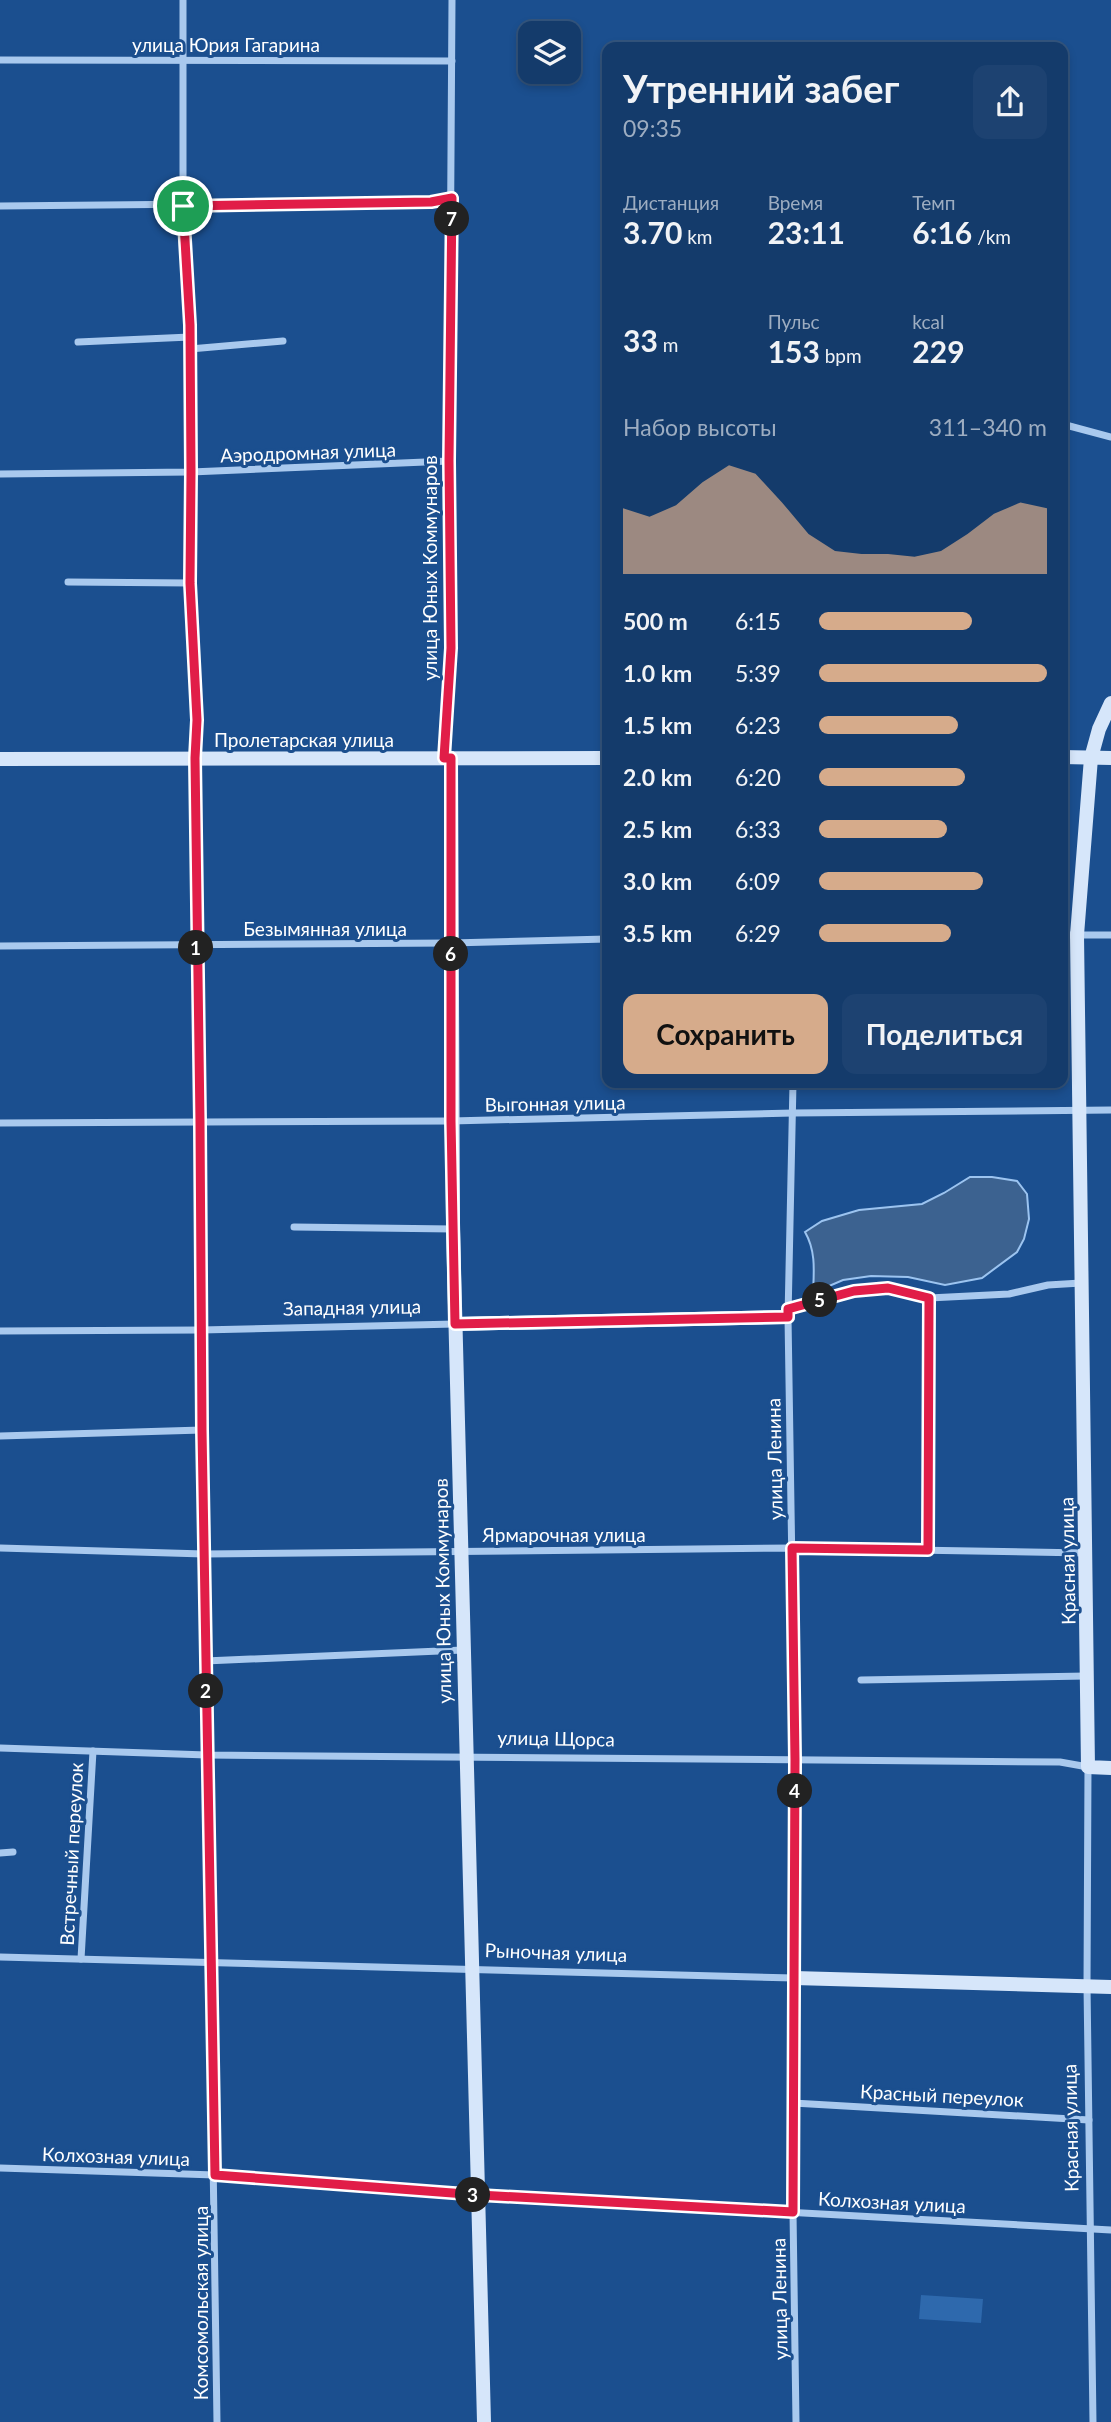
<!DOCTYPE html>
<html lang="ru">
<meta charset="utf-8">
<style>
:root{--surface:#143b6b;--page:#1d4271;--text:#f1f3f6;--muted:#9dadc1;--line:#33557e;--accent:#d6ab8b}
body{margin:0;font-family:Lato,sans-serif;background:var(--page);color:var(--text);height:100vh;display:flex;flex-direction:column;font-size:26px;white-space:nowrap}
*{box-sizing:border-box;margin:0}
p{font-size:23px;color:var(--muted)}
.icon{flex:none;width:38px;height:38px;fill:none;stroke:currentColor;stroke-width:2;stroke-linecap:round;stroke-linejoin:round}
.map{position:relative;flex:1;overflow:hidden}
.sheet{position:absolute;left:602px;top:42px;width:466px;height:1046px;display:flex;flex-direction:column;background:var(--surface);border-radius:14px;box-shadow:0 4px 10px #0003,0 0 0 2px var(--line)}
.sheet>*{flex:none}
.fabs{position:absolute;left:518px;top:21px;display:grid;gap:14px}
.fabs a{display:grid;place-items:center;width:63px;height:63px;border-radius:14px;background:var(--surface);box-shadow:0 4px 10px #0003,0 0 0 2px var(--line);font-size:35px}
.pin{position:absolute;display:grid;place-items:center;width:60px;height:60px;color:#fff;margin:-30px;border:4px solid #fff;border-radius:50%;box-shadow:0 2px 7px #0007}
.km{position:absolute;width:35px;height:35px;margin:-18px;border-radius:50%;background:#222;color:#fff;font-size:19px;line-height:35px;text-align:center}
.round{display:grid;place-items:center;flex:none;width:74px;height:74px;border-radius:14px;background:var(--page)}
.overview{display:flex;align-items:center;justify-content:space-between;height:119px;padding:0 21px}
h1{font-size:38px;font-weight:700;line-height:52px}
.figures{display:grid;grid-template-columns:repeat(3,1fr);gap:10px;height:119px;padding:7px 21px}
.figures div{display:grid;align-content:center}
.figures b{font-size:30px;font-weight:700}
.figures small{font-size:19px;font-weight:400}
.figures p{font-size:19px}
.chart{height:196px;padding:14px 21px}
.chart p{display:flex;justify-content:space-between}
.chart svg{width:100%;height:126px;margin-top:7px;fill:var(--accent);opacity:.7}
.action{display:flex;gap:14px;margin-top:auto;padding:14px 21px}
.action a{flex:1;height:80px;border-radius:14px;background:var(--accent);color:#111;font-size:28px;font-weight:700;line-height:80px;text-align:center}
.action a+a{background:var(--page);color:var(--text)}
ul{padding:0 21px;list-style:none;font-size:23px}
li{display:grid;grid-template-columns:112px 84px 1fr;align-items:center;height:52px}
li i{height:18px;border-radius:9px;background:var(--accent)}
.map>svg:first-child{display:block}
.green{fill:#2e69ad}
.water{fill:#3c6290;stroke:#9cc4f0;stroke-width:2}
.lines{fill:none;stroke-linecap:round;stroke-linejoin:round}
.street{stroke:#a9c9ee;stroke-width:7}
.secondary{stroke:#d6e6fa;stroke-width:14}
.route-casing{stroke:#fff;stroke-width:14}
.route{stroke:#e11d48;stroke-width:9}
.labels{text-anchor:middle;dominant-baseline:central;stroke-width:6;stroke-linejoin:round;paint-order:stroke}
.street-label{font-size:19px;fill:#fff;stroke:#1b4f8f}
</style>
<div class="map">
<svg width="1111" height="2422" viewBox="0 0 1111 2422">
<rect width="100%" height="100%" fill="#1b4f8f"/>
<path class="green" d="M921,2295L983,2299L981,2323L919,2319Z"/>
<path class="water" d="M970,1177H992L1017,1181L1027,1194L1029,1219L1024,1239L1017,1252L982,1278L945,1285L908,1277L871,1276L843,1280L813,1293C814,1271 816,1251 805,1232L822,1221L859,1210L922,1204L944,1193Z"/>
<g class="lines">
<g class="street">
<path d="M183,0V206L190,325V583L197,720L195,758L202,1430L217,2422"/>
<path d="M0,60L452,61"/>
<path d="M0,206L431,202L452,198"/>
<path d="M78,342L190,337"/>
<path d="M190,349L283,341"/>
<path d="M1062,424L1111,437"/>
<path d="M0,474L191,472L449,461"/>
<path d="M68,582L190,583"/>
<path d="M444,758L451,648L449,461L452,0"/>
<path d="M1062,935H1111"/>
<path d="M0,946L451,943L607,939"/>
<path d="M793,1083L788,1317L795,1760L793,2212L796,2422"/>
<path d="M0,1123L451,1121L793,1113L1111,1110"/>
<path d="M294,1227L453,1229"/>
<path d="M788,1309L854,1291L888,1288L929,1298L1009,1294L1048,1285L1081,1283"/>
<path d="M0,1331L201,1330L455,1324"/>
<path d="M0,1436L202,1430"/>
<path d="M0,1548L204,1554L792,1548L1085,1553"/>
<path d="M928,1550L929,1298"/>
<path d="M205,1661L463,1650"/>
<path d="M861,1680L1086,1676"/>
<path d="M0,1748L207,1755L1060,1762L1088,1767L1087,1986L1093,2422"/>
<path d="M0,1853L13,1852"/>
<path d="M0,1957L794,1978"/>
<path d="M81,1959L93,1751"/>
<path d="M793,2103L1089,2120"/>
<path d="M0,2168L215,2175L479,2195L1111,2230"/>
</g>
<g class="secondary">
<path d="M1111,703L1099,729L1091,758L1077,935L1088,1767L1111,1768"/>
<path d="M1062,757L1111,758"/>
<path d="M451,758L453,1229L484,2422"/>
<path d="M0,759L607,758"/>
<path d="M455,1324L788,1317"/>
<path d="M794,1978L1111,1987"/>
</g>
</g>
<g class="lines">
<defs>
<path id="route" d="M452,198L449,461L451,648L444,758H451V1121L455,1324L788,1317V1309L854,1291L888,1288L929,1298L928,1550L792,1548L795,1760L793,2212L479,2195L215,2175L202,1430L200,1122L195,758L197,720L190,583L191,472L190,325L183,206L431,202Z"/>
</defs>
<use href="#route" class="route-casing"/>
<use href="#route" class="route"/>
</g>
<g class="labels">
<g class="street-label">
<text x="226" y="44">улица Юрия Гагарина</text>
<text transform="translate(308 452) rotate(-2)">Аэродромная улица</text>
<text transform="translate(429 568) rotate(-90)">улица Юных Коммунаров</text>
<text x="304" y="739">Пролетарская улица</text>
<text x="325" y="928">Безымянная улица</text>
<text transform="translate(555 1103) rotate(-1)">Выгонная улица</text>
<text transform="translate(352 1307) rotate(-1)">Западная улица</text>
<text transform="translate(774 1459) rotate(-91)">улица Ленина</text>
<text x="564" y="1534">Ярмарочная улица</text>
<text transform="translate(1067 1561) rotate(-91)">Красная улица</text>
<text transform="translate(442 1591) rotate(-91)">улица Юных Коммунаров</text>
<text transform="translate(556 1738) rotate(1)">улица Щорса</text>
<text transform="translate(71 1854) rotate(-87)">Встречный переулок</text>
<text transform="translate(556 1952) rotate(2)">Рыночная улица</text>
<text transform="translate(942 2095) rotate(3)">Красный переулок</text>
<text transform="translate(1070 2128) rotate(-91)">Красная улица</text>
<text transform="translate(116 2156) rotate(2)">Колхозная улица</text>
<text transform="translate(892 2202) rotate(3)">Колхозная улица</text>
<text transform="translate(779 2299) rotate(-91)">улица Ленина</text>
<text transform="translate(200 2303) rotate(-90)">Комсомольская улица</text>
</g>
</g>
</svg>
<div class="fabs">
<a><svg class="icon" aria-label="layers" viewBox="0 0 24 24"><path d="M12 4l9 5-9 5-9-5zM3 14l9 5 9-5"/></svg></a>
</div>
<div class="pin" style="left:183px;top:206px;background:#1e9e55"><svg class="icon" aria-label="arrive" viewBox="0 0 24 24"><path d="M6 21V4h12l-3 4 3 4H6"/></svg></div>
<b class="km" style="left:196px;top:948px">1</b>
<b class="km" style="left:206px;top:1691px">2</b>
<b class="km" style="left:473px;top:2195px">3</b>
<b class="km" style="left:795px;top:1791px">4</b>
<b class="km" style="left:820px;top:1300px">5</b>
<b class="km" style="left:451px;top:954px">6</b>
<b class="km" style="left:452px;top:219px">7</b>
<section class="sheet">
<div class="overview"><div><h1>Утренний забег</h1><p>09:35</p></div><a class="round"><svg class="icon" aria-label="share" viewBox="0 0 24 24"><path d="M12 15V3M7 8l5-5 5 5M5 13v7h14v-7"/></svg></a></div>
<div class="figures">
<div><p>Дистанция</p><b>3.70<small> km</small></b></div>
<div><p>Время</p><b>23:11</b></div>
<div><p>Темп</p><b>6:16<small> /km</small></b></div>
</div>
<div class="figures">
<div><b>33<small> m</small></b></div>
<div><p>Пульс</p><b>153<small> bpm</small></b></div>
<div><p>kcal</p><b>229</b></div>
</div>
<div class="chart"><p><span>Набор высоты</span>311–340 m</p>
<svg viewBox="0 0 160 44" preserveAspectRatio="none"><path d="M0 44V21L10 24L20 20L30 12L40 6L50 9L60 19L70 30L80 36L90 37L100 37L110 38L120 36L130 30L140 23L150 19L160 21V44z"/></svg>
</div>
<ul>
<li><b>500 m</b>6:15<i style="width:67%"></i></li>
<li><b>1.0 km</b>5:39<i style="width:100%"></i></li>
<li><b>1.5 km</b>6:23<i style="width:61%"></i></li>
<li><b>2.0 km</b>6:20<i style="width:64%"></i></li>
<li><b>2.5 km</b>6:33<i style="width:56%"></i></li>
<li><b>3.0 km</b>6:09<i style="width:72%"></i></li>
<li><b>3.5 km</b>6:29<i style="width:58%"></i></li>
</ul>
<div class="action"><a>Сохранить</a><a>Поделиться</a></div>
</section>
</div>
